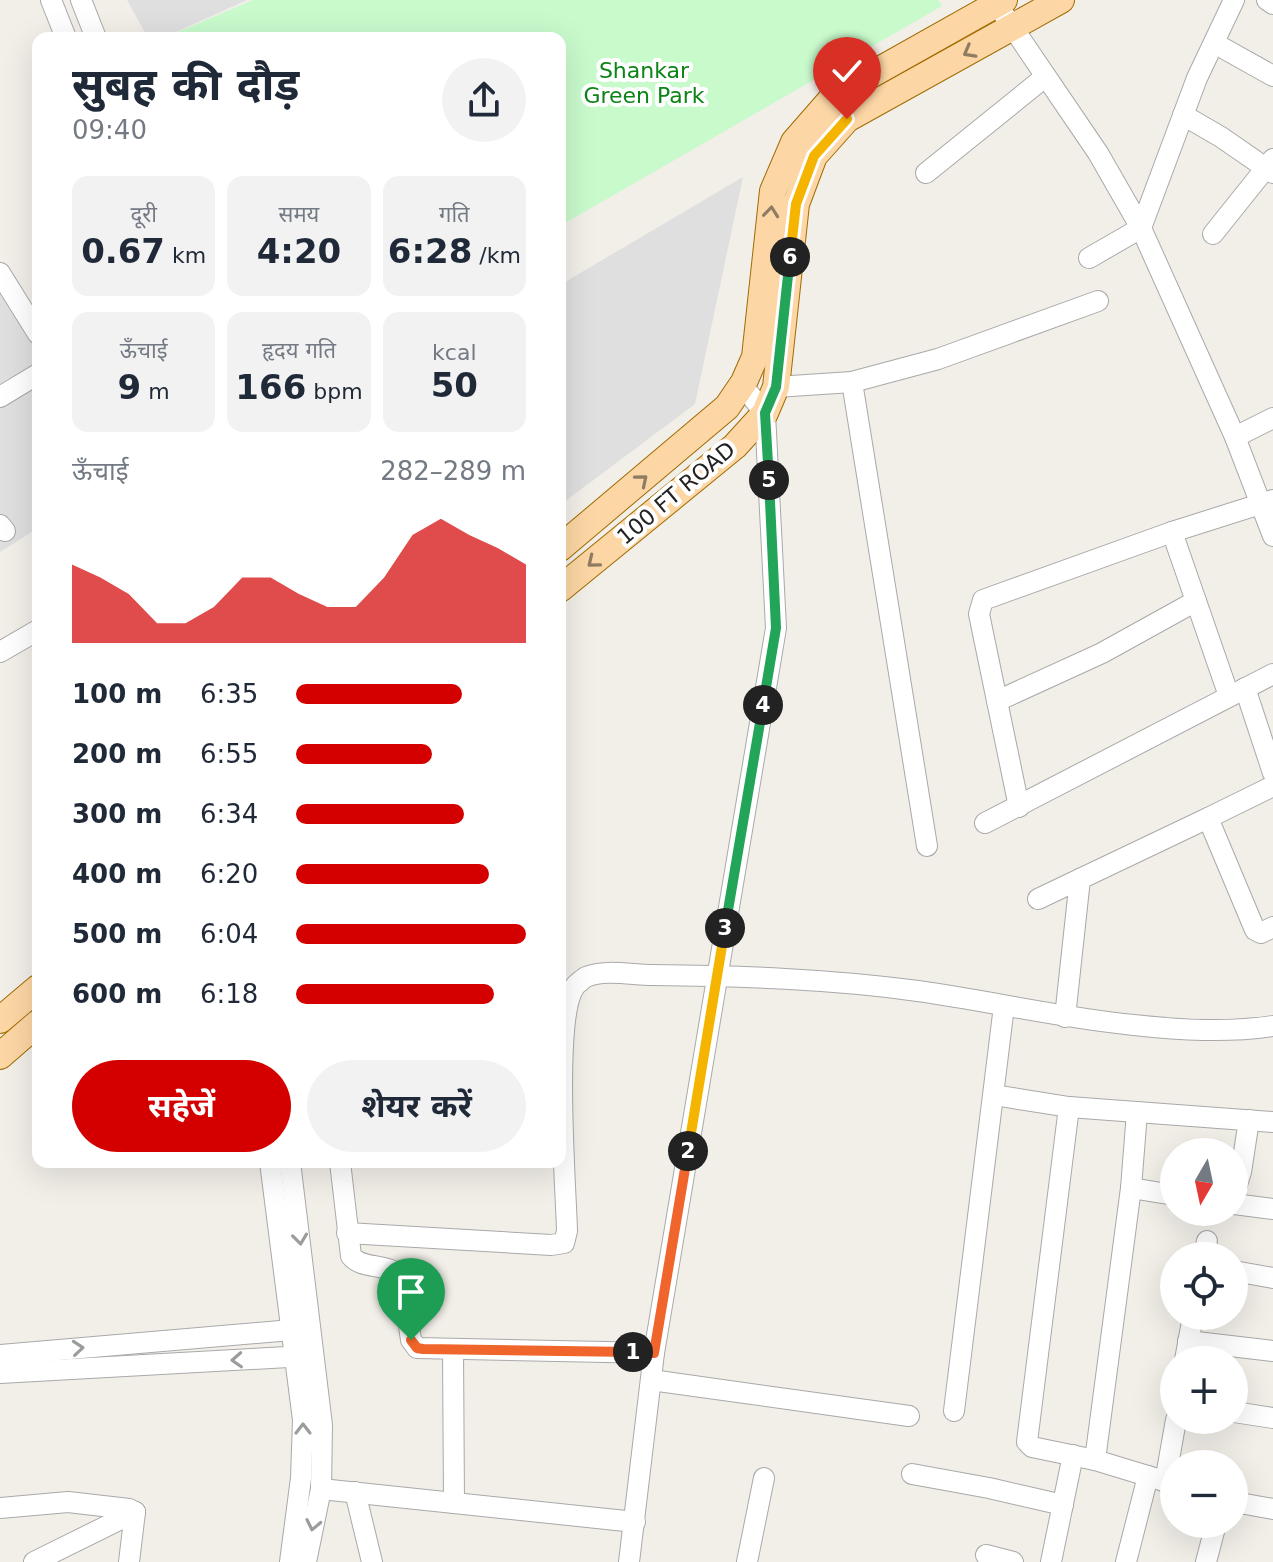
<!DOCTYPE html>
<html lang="hi">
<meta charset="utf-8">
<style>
:root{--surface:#fff;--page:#f2f2f3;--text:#1f2937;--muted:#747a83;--accent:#d40000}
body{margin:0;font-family:"DejaVu Sans","Noto Sans Devanagari",sans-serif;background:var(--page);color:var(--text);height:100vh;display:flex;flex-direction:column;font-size:30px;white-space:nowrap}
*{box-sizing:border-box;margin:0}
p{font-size:26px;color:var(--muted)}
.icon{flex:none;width:44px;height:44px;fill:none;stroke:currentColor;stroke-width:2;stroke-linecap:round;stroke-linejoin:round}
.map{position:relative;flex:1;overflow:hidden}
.sheet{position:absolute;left:32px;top:32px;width:534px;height:1136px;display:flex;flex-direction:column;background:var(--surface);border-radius:16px;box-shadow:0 8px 32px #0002}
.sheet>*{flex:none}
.needle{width:52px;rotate:189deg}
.controls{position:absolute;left:1160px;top:1138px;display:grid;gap:16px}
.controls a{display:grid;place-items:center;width:88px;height:88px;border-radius:50%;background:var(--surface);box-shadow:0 8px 32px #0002;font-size:40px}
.pin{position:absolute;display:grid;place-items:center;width:68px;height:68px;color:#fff;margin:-82px -34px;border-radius:50% 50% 50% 0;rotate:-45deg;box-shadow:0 0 8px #0007}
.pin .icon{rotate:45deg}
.km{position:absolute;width:40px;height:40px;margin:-20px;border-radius:50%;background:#222;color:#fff;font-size:22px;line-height:40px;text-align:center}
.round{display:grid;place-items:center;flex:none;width:84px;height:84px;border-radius:42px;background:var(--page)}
.headline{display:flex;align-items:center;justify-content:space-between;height:136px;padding:0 40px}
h1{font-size:44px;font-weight:700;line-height:60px}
.metrics{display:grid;grid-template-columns:repeat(3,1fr);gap:12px;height:136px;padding:8px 40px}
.metrics div{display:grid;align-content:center;border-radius:16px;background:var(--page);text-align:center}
.metrics b{font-size:34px;font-weight:700}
.metrics small{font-size:22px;font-weight:400}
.metrics p{font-size:22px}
.chart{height:224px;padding:16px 40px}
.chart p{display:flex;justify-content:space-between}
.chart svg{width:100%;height:144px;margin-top:8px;fill:var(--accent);opacity:.7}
.primary-button{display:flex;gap:16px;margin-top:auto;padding:16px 40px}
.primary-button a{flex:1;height:92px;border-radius:48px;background:var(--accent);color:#fff;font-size:32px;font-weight:700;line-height:92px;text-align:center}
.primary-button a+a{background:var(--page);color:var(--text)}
ul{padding:0 40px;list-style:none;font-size:26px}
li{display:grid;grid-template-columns:128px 96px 1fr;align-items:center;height:60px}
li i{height:20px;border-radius:10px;background:var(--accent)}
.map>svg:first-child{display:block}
.residential{fill:#e0dfdf}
.park{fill:#c8facc}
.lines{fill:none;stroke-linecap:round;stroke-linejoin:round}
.minor-casing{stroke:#a9a9a9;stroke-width:22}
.major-casing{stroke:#a06b00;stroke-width:28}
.minor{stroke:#fff;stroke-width:20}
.major{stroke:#fcd6a4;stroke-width:26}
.oneway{stroke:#8f7c63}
.oneway2{stroke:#9c9c9c}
.split-1-casing{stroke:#fff;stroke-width:16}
.split-2-casing{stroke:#fff;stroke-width:16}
.split-3-casing{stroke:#fff;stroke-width:16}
.split-4-casing{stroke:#fff;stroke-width:16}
.split-5-casing{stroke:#fff;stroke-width:16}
.split-6-casing{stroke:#fff;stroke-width:16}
.split-7-casing{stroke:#fff;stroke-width:16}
.split-1{stroke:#f0652b;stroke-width:10}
.split-2{stroke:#f0652b;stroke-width:10}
.split-3{stroke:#f5b400;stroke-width:10}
.split-4{stroke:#22a559;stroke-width:10}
.split-5{stroke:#22a559;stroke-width:10}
.split-6{stroke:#22a559;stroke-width:10}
.split-7{stroke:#f5b400;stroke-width:10}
.labels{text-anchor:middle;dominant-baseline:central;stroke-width:8;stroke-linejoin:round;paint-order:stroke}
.park-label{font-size:22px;fill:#0c8416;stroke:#fff}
.street-label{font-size:22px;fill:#222;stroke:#fff}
</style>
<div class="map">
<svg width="1273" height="1562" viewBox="0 0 1273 1562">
<rect width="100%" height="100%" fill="#f2efe9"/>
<g class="residential">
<path d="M127,0H247L163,38H148Z"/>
<path d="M743,177L695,404L560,505V285Z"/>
<path d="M0,285L38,340V528L0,552Z"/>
</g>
<path class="park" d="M253,0H938L942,6L560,226V38H164Z"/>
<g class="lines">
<defs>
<g id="minor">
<path d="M51,0L66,38"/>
<path d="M81,0L96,38"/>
<path d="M994,0L1098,153L1141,228L1235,437L1273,536"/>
<path d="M1267,0L1273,4"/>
<path d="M1214,43L1273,76"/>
<path d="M1183,115L1221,137L1273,173"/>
<path d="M926,173L1045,77"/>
<path d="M1213,234L1273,159"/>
<path d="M1089,258L1141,228L1197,78L1234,0"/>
<path d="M0,273L38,334"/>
<path d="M852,382L927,846"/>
<path d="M776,387L852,382L938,359L1098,301"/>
<path d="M0,397L38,374"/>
<path d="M1235,437L1273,418"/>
<path d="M0,525L5,531"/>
<path d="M1172,532L1229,696"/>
<path d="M0,652L38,630"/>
<path d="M1245,688L1273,773"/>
<path d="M997,701L1102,653L1196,601"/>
<path d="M1019,807L979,614L983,600L1172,532L1273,500"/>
<path d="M1208,818L1273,786"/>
<path d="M985,823L1273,674"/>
<path d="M1038,899L1208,818L1255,930L1261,933L1273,927"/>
<path d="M1065,1017L1080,879"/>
<path d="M994,1095L1069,1107L1273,1122"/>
<path d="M1069,1107L1027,1442L1032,1447L1095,1460L1174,1484"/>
<path d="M270,1162L303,1420L301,1478L290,1562"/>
<path d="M290,1162L322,1425L321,1489L306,1562"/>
<path d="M340,1162L351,1256C362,1270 386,1262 402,1277L411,1340L417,1348L654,1353"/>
<path d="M1131,1188L1174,1195"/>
<path d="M1234,1194L1241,1172L1249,1120"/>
<path d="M1234,1204L1273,1209"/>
<path d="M347,1233L551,1245L564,1243L567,1231C566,1188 552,1012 576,985C577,984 584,978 586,977C604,969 633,975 652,975C741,976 830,979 918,991C990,1001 1061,1018 1134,1025C1180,1030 1227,1033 1273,1026"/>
<path d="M1204,1256L1207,1241"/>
<path d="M1234,1271L1273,1278"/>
<path d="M1188,1341L1273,1351"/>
<path d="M453,1349L454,1503"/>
<path d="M0,1355L303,1329"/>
<path d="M1185,1360L1193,1316"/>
<path d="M0,1373L306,1356"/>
<path d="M651,1380L909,1416"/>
<path d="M954,1411L1004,1006"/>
<path d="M1234,1412L1273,1418"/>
<path d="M1095,1460L1131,1188L1137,1112"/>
<path d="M912,1474L989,1488L1063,1505"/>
<path d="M1165,1482L1176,1420"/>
<path d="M321,1489L635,1522"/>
<path d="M355,1492L372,1562"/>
<path d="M1234,1502L1273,1509"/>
<path d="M0,1508L68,1502L129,1509L135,1512"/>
<path d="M986,1555L1013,1562"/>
<path d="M34,1562L135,1512"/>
<path d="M129,1562L135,1512"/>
<path d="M629,1562L654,1353L776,628L765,413L742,385"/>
<path d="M747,1562L764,1478"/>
<path d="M1051,1562L1073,1455"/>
<path d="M1126,1562L1148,1476"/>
<path d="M1206,1562L1216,1524"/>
</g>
<g id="major">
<path d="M560,548L727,407L744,382L755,357L773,191L794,142L835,95L1004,0"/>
<path d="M560,589L735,446L765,413L776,387L796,204L814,156L847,119L1061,0"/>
<path d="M0,1020L38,988"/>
<path d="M0,1056L38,1023"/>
</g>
</defs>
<use href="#minor" class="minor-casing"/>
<use href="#major" class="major-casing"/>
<use href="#minor" class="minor"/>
<use href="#major" class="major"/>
</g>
<defs><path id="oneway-chevron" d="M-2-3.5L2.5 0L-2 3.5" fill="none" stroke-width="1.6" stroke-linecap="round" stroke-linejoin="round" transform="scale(2)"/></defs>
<g class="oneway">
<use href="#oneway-chevron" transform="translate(969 52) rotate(151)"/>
<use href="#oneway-chevron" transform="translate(771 212) rotate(-84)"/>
<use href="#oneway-chevron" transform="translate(642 480) rotate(-40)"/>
<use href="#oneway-chevron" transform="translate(593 562) rotate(141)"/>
</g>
<g class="oneway2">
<use href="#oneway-chevron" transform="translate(300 1239) rotate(83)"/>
<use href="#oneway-chevron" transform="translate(78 1348) rotate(-5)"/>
<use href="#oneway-chevron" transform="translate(237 1360) rotate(177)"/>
<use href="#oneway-chevron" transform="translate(303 1429) rotate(-90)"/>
<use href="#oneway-chevron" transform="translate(313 1525) rotate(102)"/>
</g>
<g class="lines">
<defs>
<path id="split-1" d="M411,1340L417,1348L423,1349L633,1352"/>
<path id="split-2" d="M633,1352L654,1353L688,1151"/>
<path id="split-3" d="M688,1151L725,928"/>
<path id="split-4" d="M725,928L763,705"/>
<path id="split-5" d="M763,705L776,628L769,480"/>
<path id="split-6" d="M769,480L765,413L776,387L790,257"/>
<path id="split-7" d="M790,257L796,204L814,156L847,119"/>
</defs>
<use href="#split-1" class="split-1-casing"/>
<use href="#split-2" class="split-2-casing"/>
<use href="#split-3" class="split-3-casing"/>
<use href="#split-4" class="split-4-casing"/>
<use href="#split-5" class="split-5-casing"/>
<use href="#split-6" class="split-6-casing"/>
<use href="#split-7" class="split-7-casing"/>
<use href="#split-1" class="split-1"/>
<use href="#split-2" class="split-2"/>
<use href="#split-3" class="split-3"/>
<use href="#split-4" class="split-4"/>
<use href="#split-5" class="split-5"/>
<use href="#split-6" class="split-6"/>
<use href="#split-7" class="split-7"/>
</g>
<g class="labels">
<g class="park-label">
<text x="644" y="70">Shankar<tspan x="644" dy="25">Green Park</tspan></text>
</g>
<g class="street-label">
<text transform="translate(676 493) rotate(-40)">100 FT ROAD</text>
</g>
</g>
</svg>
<div class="controls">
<a><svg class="needle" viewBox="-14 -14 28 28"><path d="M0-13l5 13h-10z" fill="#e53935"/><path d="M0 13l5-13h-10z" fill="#747a83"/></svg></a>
<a><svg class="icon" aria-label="locate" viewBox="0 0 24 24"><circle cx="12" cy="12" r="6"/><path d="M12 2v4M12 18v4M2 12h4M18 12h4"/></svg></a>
<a>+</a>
<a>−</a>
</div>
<div class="pin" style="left:411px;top:1340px;background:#1e9e55"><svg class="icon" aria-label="arrive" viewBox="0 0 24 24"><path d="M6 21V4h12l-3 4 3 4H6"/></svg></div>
<div class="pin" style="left:847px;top:119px;background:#d93025"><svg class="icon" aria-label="check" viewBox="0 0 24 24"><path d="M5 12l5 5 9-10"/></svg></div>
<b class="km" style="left:633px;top:1352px">1</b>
<b class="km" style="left:688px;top:1151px">2</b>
<b class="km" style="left:725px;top:928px">3</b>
<b class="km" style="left:763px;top:705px">4</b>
<b class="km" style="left:769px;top:480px">5</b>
<b class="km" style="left:790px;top:257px">6</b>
<section class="sheet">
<div class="headline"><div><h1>सुबह की दौड़</h1><p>09:40</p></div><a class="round"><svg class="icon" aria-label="share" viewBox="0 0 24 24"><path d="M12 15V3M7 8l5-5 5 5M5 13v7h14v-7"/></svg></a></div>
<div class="metrics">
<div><p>दूरी</p><b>0.67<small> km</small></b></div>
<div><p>समय</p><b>4:20</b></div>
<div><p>गति</p><b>6:28<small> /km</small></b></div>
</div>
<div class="metrics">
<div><p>ऊँचाई</p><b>9<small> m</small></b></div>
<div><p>हृदय गति</p><b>166<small> bpm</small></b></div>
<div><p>kcal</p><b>50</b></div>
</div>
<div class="chart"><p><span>ऊँचाई</span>282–289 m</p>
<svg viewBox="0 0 160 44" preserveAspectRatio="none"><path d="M0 44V20L10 24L20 29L30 38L40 38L50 33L60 24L70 24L80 29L90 33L100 33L110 24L120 11L130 6L140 11L150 15L160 20V44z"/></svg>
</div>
<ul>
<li><b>100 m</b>6:35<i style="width:72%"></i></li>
<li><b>200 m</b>6:55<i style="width:59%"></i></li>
<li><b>300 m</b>6:34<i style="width:73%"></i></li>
<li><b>400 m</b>6:20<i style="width:84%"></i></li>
<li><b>500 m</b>6:04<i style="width:100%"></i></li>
<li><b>600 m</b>6:18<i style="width:86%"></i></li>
</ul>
<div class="primary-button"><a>सहेजें</a><a>शेयर करें</a></div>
</section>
</div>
